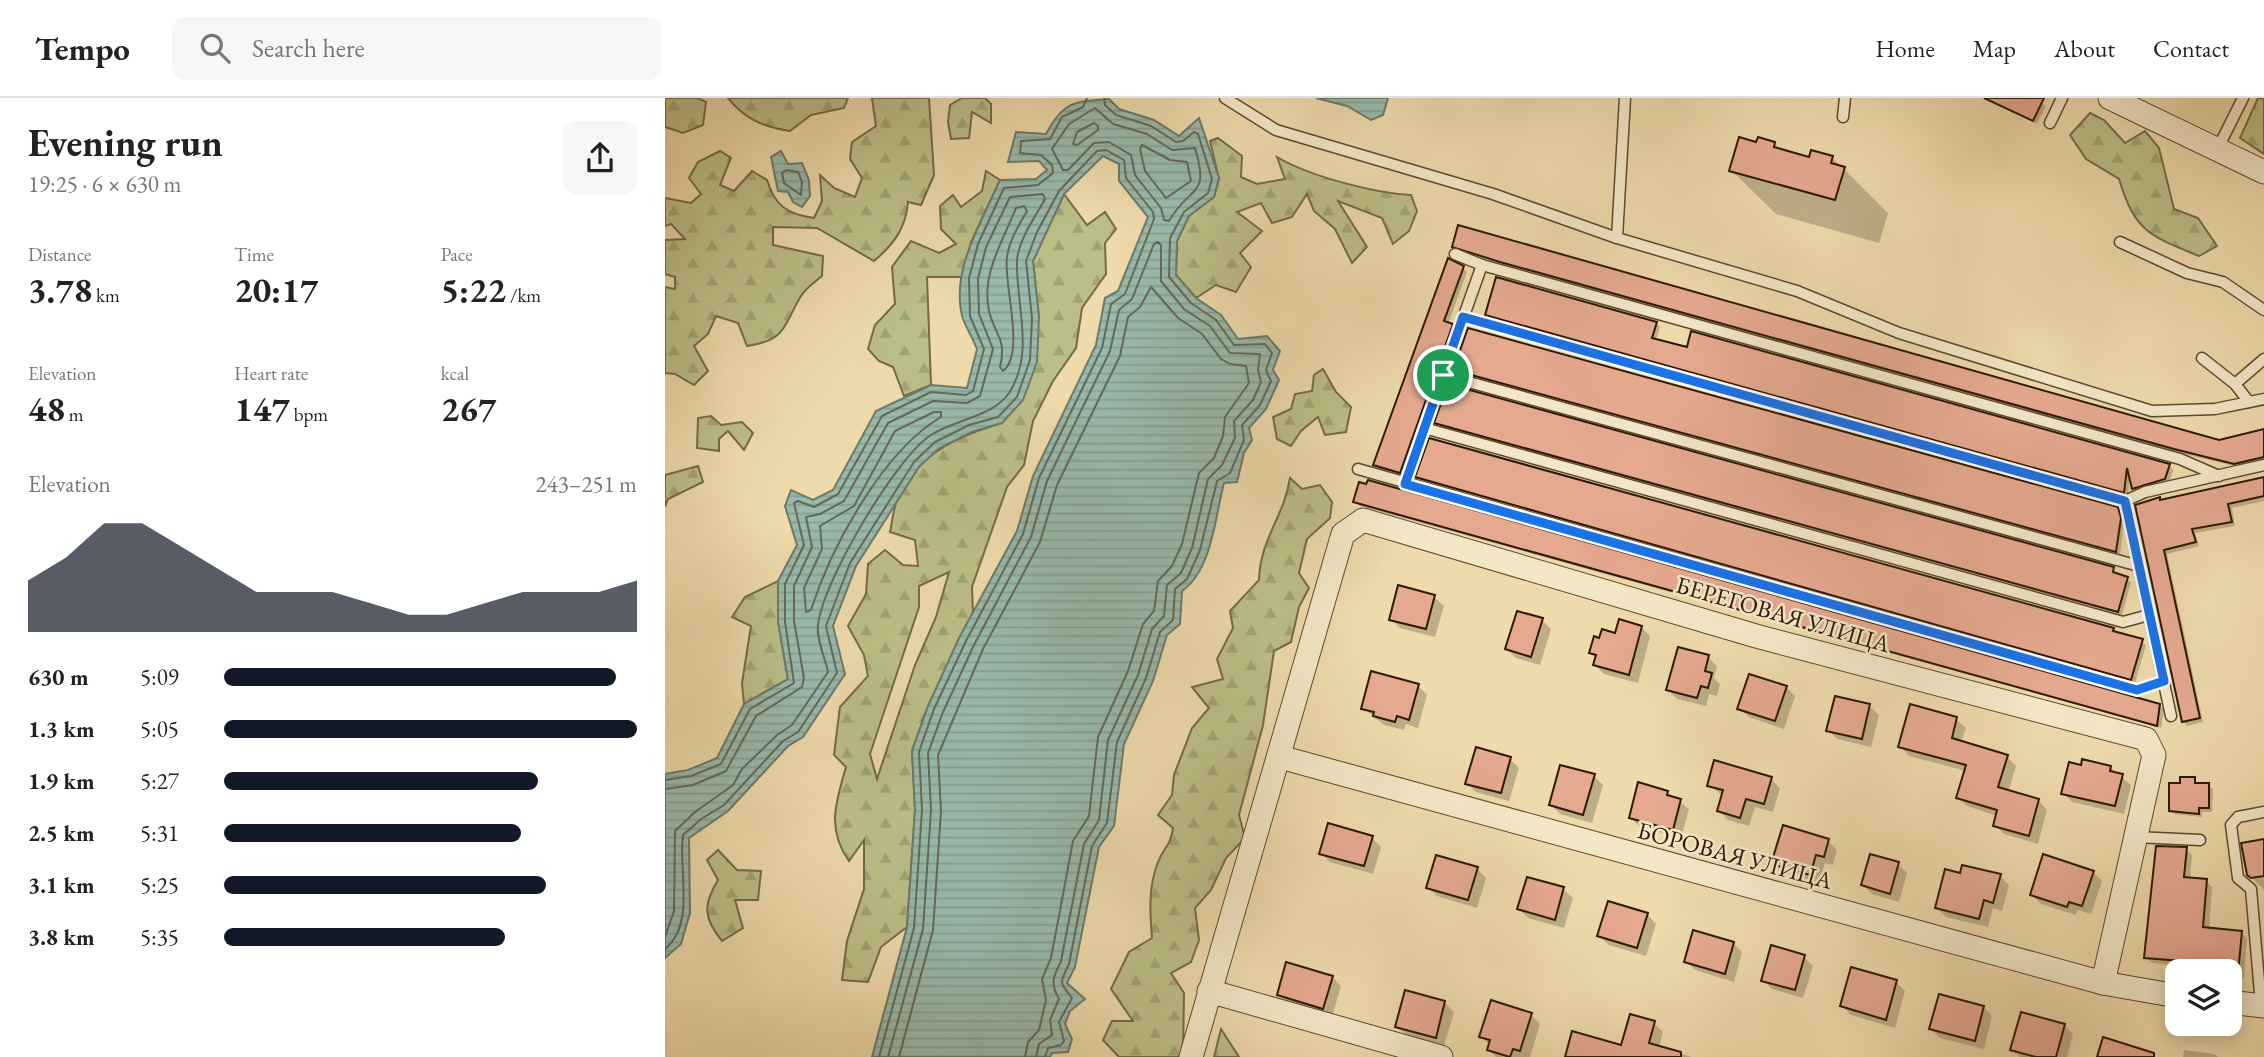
<!DOCTYPE html>
<meta charset="utf-8">
<style>
:root{--surface:#fff;--page:#f6f6f6;--text:#222;--muted:#767676;--line:#e0e0e0;--accent:#111827}
body{margin:0;font-family:"EB Garamond",serif;background:var(--page);color:var(--text);height:100vh;display:flex;flex-direction:column;font-size:26px;white-space:nowrap}
*{box-sizing:border-box;margin:0}
p{font-size:23px;color:var(--muted)}
.icon{flex:none;width:38px;height:38px;fill:none;stroke:currentColor;stroke-width:2;stroke-linecap:round;stroke-linejoin:round}
.map{position:relative;flex:1;overflow:hidden}
.details{display:flex;flex-direction:column;background:var(--surface);width:665px}
.details>*{flex:none}
.controls{position:absolute;left:1500px;top:861px;display:grid;gap:14px}
.controls a{display:grid;place-items:center;width:77px;height:77px;border-radius:14px;background:var(--surface);box-shadow:0 4px 18px #0003;font-size:35px}
.pin{position:absolute;display:grid;place-items:center;width:60px;height:60px;color:#fff;margin:-30px;border:4px solid #fff;border-radius:50%;box-shadow:0 2px 7px #0007}
.round{display:grid;place-items:center;flex:none;width:74px;height:74px;border-radius:14px;background:var(--page)}
.head{display:flex;align-items:center;justify-content:space-between;height:119px;padding:0 28px}
h1{font-size:38px;font-weight:700;line-height:52px}
.metrics{display:grid;grid-template-columns:repeat(3,1fr);gap:10px;height:119px;padding:7px 28px}
.metrics div{display:grid;align-content:center}
.metrics b{font-size:35px;font-weight:700}
.metrics small{font-size:19px;font-weight:400}
.metrics p{font-size:19px}
.chart{height:196px;padding:14px 28px}
.chart p{display:flex;justify-content:space-between}
.chart svg{width:100%;height:126px;margin-top:7px;fill:var(--accent);opacity:.7}
ul{padding:0 28px;list-style:none;font-size:23px}
li{display:grid;grid-template-columns:112px 84px 1fr;align-items:center;height:52px}
li i{height:18px;border-radius:9px;background:var(--accent)}
header{display:flex;align-items:center;gap:42px;box-sizing:border-box;height:98px;padding:0 35px;background:var(--surface);border-bottom:2px solid var(--line)}
header strong{font-size:33px}
nav{display:flex;gap:38px;margin-inline-start:auto;font-size:24px}
.search{width:490px;height:63px;background:var(--page);display:flex;align-items:center;gap:18px;box-sizing:border-box;padding:0 24px;border-radius:14px;color:var(--muted);font-size:26px}
main{display:flex;flex:1;min-height:0}
.map>svg:first-child{display:block}
.forest{fill:url(#forest-firs);stroke:#746b46;stroke-width:2;fill-rule:evenodd}
.water{fill:url(#water-rules);stroke:#6e7969;stroke-width:2}
.shadow{fill:#0003}
.lines{fill:none;stroke-linecap:round;stroke-linejoin:round}
.shore{stroke:#636958;stroke-width:2}
.building{fill:#e5a990;stroke:#2d1805;stroke-width:2}
.service-casing{stroke:#5d482e;stroke-width:13}
.minor-casing{stroke:#5d482e;stroke-width:25}
.service{stroke:#f4e7c8;stroke-width:10}
.minor{stroke:#f4e7c8;stroke-width:23}
.route-casing{stroke:#fff;stroke-width:14}
.route{stroke:#1a73e8;stroke-width:9}
.labels{text-anchor:middle;dominant-baseline:central;stroke-width:5;stroke-linejoin:round;paint-order:stroke}
.street-label{font-size:24px;fill:#2d1805;stroke:#f4e7c8}
</style>
<header>
<strong>Tempo</strong>
<div class="search"><svg class="icon" aria-label="search" viewBox="0 0 24 24"><circle cx="10" cy="10" r="6"/><path d="M15 15l6 6"/></svg>Search here</div>
<nav><a>Home</a><a>Map</a><a>About</a><a>Contact</a></nav>
</header>
<main>
<section class="details">
<div class="head"><div><h1>Evening run</h1><p>19:25 · 6 × 630 m</p></div><a class="round"><svg class="icon" aria-label="share" viewBox="0 0 24 24"><path d="M12 15V3M7 8l5-5 5 5M5 13v7h14v-7"/></svg></a></div>
<div class="metrics">
<div><p>Distance</p><b>3.78<small> km</small></b></div>
<div><p>Time</p><b>20:17</b></div>
<div><p>Pace</p><b>5:22<small> /km</small></b></div>
</div>
<div class="metrics">
<div><p>Elevation</p><b>48<small> m</small></b></div>
<div><p>Heart rate</p><b>147<small> bpm</small></b></div>
<div><p>kcal</p><b>267</b></div>
</div>
<div class="chart"><p><span>Elevation</span>243–251 m</p>
<svg viewBox="0 0 160 44" preserveAspectRatio="none"><path d="M0 44V26L10 18L20 6L30 6L40 14L50 22L60 30L70 30L80 30L90 34L100 38L110 38L120 34L130 30L140 30L150 30L160 26V44z"/></svg>
</div>
<ul>
<li><b>630 m</b>5:09<i style="width:95%"></i></li>
<li><b>1.3 km</b>5:05<i style="width:100%"></i></li>
<li><b>1.9 km</b>5:27<i style="width:76%"></i></li>
<li><b>2.5 km</b>5:31<i style="width:72%"></i></li>
<li><b>3.1 km</b>5:25<i style="width:78%"></i></li>
<li><b>3.8 km</b>5:35<i style="width:68%"></i></li>
</ul>
</section>
<div class="map">
<svg width="1599" height="959" viewBox="0 0 1599 959">
<defs>
<pattern id="forest-firs" width="22" height="20" patternUnits="userSpaceOnUse" patternTransform="scale(1.75)"><rect width="22" height="20" fill="#bcbe87"/><path d="M5 1l3.5 6h-7zM16 11l3.5 6h-7z" fill="#a2a373"/></pattern>
<pattern id="water-rules" width="6" height="5" patternUnits="userSpaceOnUse" patternTransform="scale(1.75)"><rect width="6" height="5" fill="#99baac"/><path d="M0 2.5h6" fill="none" stroke="#849f92"/></pattern>
</defs>
<rect width="100%" height="100%" fill="#eedaab"/>
<filter id="stains"><feTurbulence type="fractalNoise" baseFrequency=".00286" numOctaves="4"/><feColorMatrix values="0 0 0 0 .2 0 0 0 0 .09 0 0 0 0 .02 0 0 0 .5 -.17"/></filter>
<radialGradient id="worn" r=".72"><stop offset=".6" stop-color="#630" stop-opacity="0"/><stop offset="1" stop-color="#630" stop-opacity=".3"/></radialGradient>
<g class="forest">
<path d="M0,0H33L41,4L38,27L18,35L0,29Z"/>
<path d="M63,0H183L179,10L146,17L125,33C98,29 80,21 63,0Z"/>
<path d="M207,0H264L269,77L256,107L243,104C241,130 229,146 209,163L152,130L108,129V147L158,158L157,178C150,184 141,190 136,198C118,227 123,242 82,248L73,225L51,218L43,236L29,248L43,273L29,287L10,276L0,275V189L10,191V179L0,176V142L20,141L6,126L0,128V100L26,105L36,96L24,80L33,64L55,53L66,60L55,87L69,93L87,73L102,82C110,108 122,116 149,120L157,103L155,77L169,90L190,99L197,80L185,61L187,44L211,28Z"/>
<path d="M297,0H320L326,6V25L307,14L304,40L286,41L283,24L285,7Z"/>
<path d="M1593,0H1599V56L1575,40Z"/>
<path d="M1425,15L1439,22L1460,45L1480,33L1494,50L1509,111L1533,120L1552,148L1534,158C1485,138 1470,134 1454,81L1421,61L1405,37Z"/>
<path d="M553,40L577,58L576,79L592,86L620,81L612,59C644,78 708,95 746,97L752,113L744,133L728,146L717,120L673,103L702,149L687,165L670,131L649,113L642,96L627,119L607,125L596,105L572,114L597,133L575,155L586,169L571,194L551,187L531,200L511,177L512,143L524,118L549,99L554,81L545,43Z"/>
<path d="M321,73L335,82L306,144L297,179H262L266,287L239,298L228,269L214,263L203,251L210,227L230,206L227,169L246,143L274,155L291,146L276,131L275,108L288,97L296,109L317,93Z"/>
<path d="M399,96L422,127L440,114L451,131L440,145L441,176L417,210L411,250L388,283L368,323L359,367L342,389L307,489L308,515L263,608L247,653L250,712L242,829L216,849L203,884L177,882L182,843L199,791V742L184,763C161,731 171,704 181,669L169,657L175,609L203,578L199,557L183,528L201,496L203,466L220,452L238,467L253,468L250,442L225,434C227,424 228,412 232,402C249,357 295,337 337,325L374,219L368,163ZM284,474L271,519L250,567L212,681L205,656L254,509V488Z"/>
<path d="M658,271L671,294L686,309L681,334L660,337L653,319L636,333L626,348L612,341L608,319L626,311L630,296L647,293L649,277Z"/>
<path d="M46,318L56,327L77,324L88,335L79,352L63,333L54,341V353L32,350L33,320Z"/>
<path d="M33,368L38,384L3,401L0,409V377Z"/>
<path d="M625,380L637,391L655,387L667,404L665,420L642,441L634,475L644,490L634,509L626,544L609,553L598,627L574,717L580,740L561,760L546,792L530,810L534,842L526,864L506,875L519,895L518,959H454L438,942L447,923H468L446,891L464,854L487,840C485,815 483,789 493,764C499,748 505,750 508,730L493,717L507,697L509,677L527,630L544,610L527,589L558,581L552,561L568,530L565,513L594,482C595,441 619,419 625,380Z"/>
<path d="M113,483V524L123,581L79,606L77,585L86,528L67,519L80,499Z"/>
<path d="M53,752L72,772L96,773L93,802H70L78,830L57,843C38,820 38,806 53,782L42,762Z"/>
<path d="M556,931L574,959H549Z"/>
</g>
<g class="water">
<path d="M651,0H723L718,17L706,22L682,8Z"/>
<path d="M444,1L454,11L489,22L514,38L534,20L554,80L549,99L524,118L512,143L511,177L531,200L556,217L573,241L602,238L615,253L608,272L614,282L601,311L584,330L587,342L579,355L572,384L559,385C550,419 547,472 517,493L515,526L502,537L488,583L459,646L449,728L434,749L410,869L402,885L420,901L405,913L400,926L407,941L403,954L387,955L385,959H207L242,829L250,712L247,653L263,608L294,540L352,433L368,378L431,247L440,200L453,193L483,119L454,83V66L438,58L399,96L368,163L374,219L372,264L358,302L337,325L307,334L273,351L254,369L191,468L168,528L180,576L138,639L123,648L63,713L24,740L25,815L16,846L0,860V676L23,672L52,660L79,606L123,581L113,524V483L132,447L120,408L126,392L148,402L168,392L211,313L266,287L302,290L312,251C308,241 302,231 298,221C284,174 317,124 335,82L371,81L382,72L374,63L343,64L351,34L381,36C399,3 408,4 444,1Z"/>
<path d="M116,53L123,66L137,65L144,82L145,98L137,109L128,104L123,94L113,93L106,59Z"/>
</g>
<g class="shadow">
<path d="M1348,0H1368L1381,8L1372,26L1343,10Z"/>
<path d="M1109,45L1117,53L1145,61L1167,60L1179,71L1223,115L1214,145L1111,116L1066,72L1092,46Z"/>
<path d="M789,148L1554,344L1599,333V364L1574,369L1514,355L840,167Z"/>
<path d="M798,170L802,174L783,226L791,231L739,378L714,371L710,367Z"/>
<path d="M822,216L991,225L995,229L991,243L1504,368L1508,372L1504,385L1473,394L1465,378L1463,397L826,220Z"/>
<path d="M790,271L1452,411L1459,425L1455,456L794,275Z"/>
<path d="M771,324L1448,471L1452,477L1466,484L1457,517L775,328Z"/>
<path d="M752,378L1448,531L1481,547L1470,585L756,383Z"/>
<path d="M1599,381V403L1567,410L1570,428L1530,435L1534,448L1502,456L1538,624L1522,628L1518,623L1472,408L1495,401L1497,403Z"/>
<path d="M690,403L1495,608L1499,612L1496,630L695,408Z"/>
<path d="M769,499L779,508L770,539L735,530L726,521Z"/>
<path d="M877,522L886,531L875,567L851,560L842,551Z"/>
<path d="M976,529L985,538L973,585L939,576L930,567L932,561L926,555L935,542Z"/>
<path d="M1043,559L1052,568L1049,580L1055,586L1052,598L1044,596L1041,608L1012,601L1003,592Z"/>
<path d="M753,588L762,597L753,630L741,626L739,632L719,627L698,610Z"/>
<path d="M1121,589L1130,598L1119,631L1084,619L1074,610Z"/>
<path d="M1204,608L1214,617L1206,649L1172,641L1163,632Z"/>
<path d="M1291,621L1301,630L1296,644L1342,659L1351,668L1343,694L1373,702L1382,712L1373,746L1339,736L1330,727L1332,718L1302,708L1293,699L1301,673L1244,658L1235,648Z"/>
<path d="M845,661L854,670L844,703L811,694L802,685Z"/>
<path d="M1417,669H1445L1466,687L1459,716L1407,704L1398,695Z"/>
<path d="M929,678L938,687L927,725L895,716L886,707Z"/>
<path d="M1529,680L1533,687H1543L1548,691L1547,714H1537V719L1510,716L1506,712L1517,687Z"/>
<path d="M1106,681L1115,690L1108,714L1090,709L1084,728L1063,722L1054,713L1058,698L1044,687Z"/>
<path d="M1002,694L1024,711L1016,740L975,729L966,720Z"/>
<path d="M707,740L716,749L708,776L665,764L656,755Z"/>
<path d="M1163,743L1172,752L1168,767L1160,765L1154,785L1118,774L1108,765Z"/>
<path d="M1599,743V792L1583,776L1578,746Z"/>
<path d="M1521,751L1527,757L1525,781L1541,783L1547,789L1544,832L1577,835L1582,841L1579,880L1564,879V873H1547L1546,870L1487,865L1481,859Z"/>
<path d="M1233,766L1242,775L1234,804L1207,796L1198,787Z"/>
<path d="M812,771L821,780L812,810L772,798L763,789Z"/>
<path d="M1428,774L1437,783L1426,816L1413,812L1411,817L1376,806L1367,797Z"/>
<path d="M1296,777L1335,778L1344,787L1337,813L1328,810L1323,829L1281,819L1272,810Z"/>
<path d="M898,791L908,800L899,830L863,820L854,811Z"/>
<path d="M982,816L991,826L981,858L944,847L934,838Z"/>
<path d="M1068,845L1077,854L1069,884L1030,872L1021,863Z"/>
<path d="M1139,859L1148,868L1138,900L1107,891L1098,882Z"/>
<path d="M667,879L676,888L667,919L623,905L614,896Z"/>
<path d="M1231,884L1240,893L1230,930L1186,917L1177,908Z"/>
<path d="M779,904L789,914L779,948L741,937L732,928Z"/>
<path d="M1318,909L1327,918L1319,951L1275,940L1266,931Z"/>
<path d="M866,917L875,926L865,959H831L824,952L825,947L816,939Z"/>
<path d="M989,925L998,934L994,950L1027,959H902L958,949Z"/>
<path d="M1399,927L1408,936L1402,959H1355L1347,952Z"/>
<path d="M1519,952L1549,956L1553,959H1518Z"/>
</g>
<g class="lines">
<g class="shore">
<path d="M430,10L448,26L482,36L507,52L530,50C545,101 526,85 504,123L499,122L496,110L470,77L466,57L444,44L429,45L403,72H398L387,51L404,26Z"/>
<path d="M429,25L433,28V32L412,47L408,46L412,34Z"/>
<path d="M477,47L505,62L522,64L526,83L501,100L480,73L475,51Z"/>
<path d="M121,72L133,74L137,84L136,97L119,85L117,75Z"/>
<path d="M359,108L362,113C354,127 344,143 342,159C338,185 361,256 338,273L335,269C342,240 330,238 324,213C316,176 338,143 351,110Z"/>
<path d="M269,314H276V319C218,353 166,449 146,512L141,514L139,490L157,451L155,428L189,408L230,333Z"/>
<path d="M0,682L26,678L56,666L85,611L129,585L120,524V486L139,447L129,405L133,403L149,409L173,396L217,318L266,294L301,297L308,293L319,251L305,218L304,180L313,146L339,90L373,87L388,75L387,67L376,57L355,55L356,43L385,41L397,19L418,9L422,0"/>
<path d="M0,691L28,687L61,673L91,618L137,589L139,580L129,523V488L147,449L141,419L155,416L179,403L223,325L268,303L302,305L315,298L328,251L314,216L313,181L321,149L345,99L378,96L380,101C371,118 352,144 352,164C351,207 370,255 344,295C329,318 289,322 266,337C231,359 157,485 153,527C151,541 160,559 163,574L127,627L112,637L77,671L68,687L30,714L10,733L9,813L0,839"/>
<path d="M0,851C31,826 13,772 18,737L36,721L59,707L118,643L133,634L172,575L161,528L185,465L249,364L270,344L304,327L333,319L352,299L365,262L367,220L361,163L372,134L394,93L432,53L441,52L459,62L461,80L488,114L489,121L460,196L446,206L437,250L374,380L358,436L301,543L269,611L254,654L257,712L249,830L214,959"/>
<path d="M223,959L258,831L266,712L263,655L278,614L309,547L366,439L382,383L445,253L454,212L467,201L489,146L493,144L496,147V183L519,211L545,228L565,255L595,256L593,272L596,284L588,302L569,323L570,340L557,367L543,381L527,450L516,475L502,487L499,518L487,531L473,577L443,642L434,722L419,746L396,863C388,879 385,886 394,901L385,922L387,937L374,946L371,959"/>
<path d="M234,959L268,832L276,713L273,657L318,551L375,444L392,387L455,258L463,219L475,209L486,189L513,220L537,236L556,261L565,266L581,268L584,285L560,319L558,338L549,360L534,375L517,446L507,468L493,483L489,513L478,526L463,573L433,639L424,718L408,743L386,860L377,881L381,902L374,932L363,944L360,959"/>
<path d="M380,959L383,950L396,947L399,943L394,924L407,900C394,883 394,887 404,866L427,748L442,725L452,644L481,580L495,534L508,522L510,491L522,481L535,452L552,383L565,375L579,342L577,327L595,307L606,283L601,272L607,255L600,246L569,247L551,222L526,205L504,179L505,140L519,114L543,95L547,81L533,36L529,34L518,43L511,44L486,28L451,17L440,7L439,0"/>
</g>
</g>
<g class="building">
<path d="M1319,0H1379L1368,23Z"/>
<path d="M1074,39L1091,44L1093,39L1110,44L1109,49L1144,59L1146,52L1168,58L1166,65L1180,69L1170,102L1064,73Z"/>
<path d="M793,127L1554,342L1599,331V359L1569,366L1509,351L835,164L787,149Z"/>
<path d="M783,160L799,168L779,223L788,226L735,375L708,367Z"/>
<path d="M831,179L992,224L987,240L1022,249L1026,233L1505,366L1500,381L1467,391L1462,370L1459,395L820,217Z"/>
<path d="M803,230L1453,409L1456,420L1451,454L788,272Z"/>
<path d="M783,286L1449,469L1448,474L1463,479L1453,514L769,325Z"/>
<path d="M764,340L1449,530L1448,533L1478,541L1466,582L750,379Z"/>
<path d="M1599,379V398L1563,406L1567,424L1527,431L1531,444L1499,452L1535,620L1517,624L1470,407L1495,399V402Z"/>
<path d="M703,382L1495,606L1492,628L688,404L694,384L701,386Z"/>
<path d="M733,487L770,497L761,531L724,522Z"/>
<path d="M852,513L878,520L866,559L840,551Z"/>
<path d="M954,521L977,528L964,577L928,567L931,557L924,555L929,538L934,540L937,531L950,535Z"/>
<path d="M1013,549L1044,557L1040,573L1047,575L1043,590L1036,588L1032,600L1001,592Z"/>
<path d="M706,573L754,586L744,622L732,618L730,624L708,618L709,614L696,611Z"/>
<path d="M1084,576L1122,588L1110,623L1072,611Z"/>
<path d="M1170,598L1205,606L1197,641L1161,633Z"/>
<path d="M1245,606L1292,619L1287,640L1343,657L1333,689L1374,701L1364,738L1328,728L1332,712L1291,700L1301,667L1233,649Z"/>
<path d="M811,649L846,659L836,695L800,686Z"/>
<path d="M1417,661L1446,668L1445,673L1458,676L1450,708L1396,696L1404,664L1416,667Z"/>
<path d="M1049,662L1107,679L1099,706L1081,701L1075,720L1052,713L1058,692L1042,688Z"/>
<path d="M895,667L930,676L918,717L884,707Z"/>
<path d="M1515,679H1530V685H1544V710H1534V716L1504,713V685H1515Z"/>
<path d="M973,684L1003,693L1002,697L1016,701L1008,732L964,720Z"/>
<path d="M663,725L708,738L699,768L654,756Z"/>
<path d="M1118,727L1164,741L1159,759L1151,757L1145,777L1106,766Z"/>
<path d="M1599,741V778L1586,780L1582,777L1576,745Z"/>
<path d="M1491,748L1522,749L1519,779L1542,781L1538,829L1577,833L1573,875L1544,872V865L1479,860Z"/>
<path d="M1205,756L1234,764L1225,796L1196,787Z"/>
<path d="M1378,756L1429,773L1417,808L1404,804L1402,809L1365,797Z"/>
<path d="M771,757L813,769L803,802L761,790Z"/>
<path d="M1297,767L1336,776L1328,805L1319,802L1314,821L1270,810L1280,771L1295,775Z"/>
<path d="M862,779L899,789L890,822L852,811Z"/>
<path d="M943,803L983,815L972,850L932,838Z"/>
<path d="M1028,832L1069,844L1060,876L1019,864Z"/>
<path d="M1106,847L1140,857L1130,892L1096,883Z"/>
<path d="M621,864L668,878L658,911L612,897Z"/>
<path d="M1186,869L1232,882L1221,922L1175,908Z"/>
<path d="M740,892L780,903L771,940L730,929Z"/>
<path d="M1274,896L1319,908L1310,943L1264,931Z"/>
<path d="M826,902L867,915L855,953L848,951L845,959L822,952L825,942L814,939Z"/>
<path d="M1356,914L1400,926L1391,959H1371L1345,952Z"/>
<path d="M965,916L990,923L984,945L1016,954V959H900L907,933L956,947Z"/>
<path d="M1438,939L1489,955V959H1432Z"/>
</g>
<g class="lines">
<defs>
<g id="service">
<path d="M560,0L611,32L828,96L952,140L1132,193L1234,235L1487,313L1550,311L1599,301"/>
<path d="M1178,19L1180,0"/>
<path d="M1385,25L1397,0"/>
<path d="M1553,50L1578,0"/>
<path d="M952,140L960,0"/>
<path d="M1455,144L1522,175L1558,184L1599,212"/>
<path d="M790,156L817,167L1515,361L1554,378"/>
<path d="M798,219L1460,403"/>
<path d="M1537,260L1570,286L1584,304"/>
<path d="M778,277L1474,468"/>
<path d="M1570,286L1599,261"/>
<path d="M759,330L1458,524L1484,517"/>
<path d="M693,371L1472,592L1499,583"/>
<path d="M739,386L817,167"/>
<path d="M1506,618L1460,403L1480,394L1599,367"/>
<path d="M1470,739L1535,742"/>
<path d="M1596,907L1586,791L1573,780L1566,727L1573,719L1599,714"/>
</g>
<g id="minor">
<path d="M1445,0L1599,74"/>
<path d="M615,659L1438,885L1512,898"/>
<path d="M544,893L776,959"/>
<path d="M1564,904L1599,908"/>
<path d="M526,959L678,436L698,422L1091,538L1481,641L1489,657L1438,885"/>
</g>
</defs>
<use href="#service" class="service-casing"/>
<use href="#minor" class="minor-casing"/>
<use href="#service" class="service"/>
<use href="#minor" class="minor"/>
</g>
<g class="lines">
<defs>
<path id="route" d="M798,219L1460,403L1499,583L1472,592L740,386Z"/>
</defs>
<use href="#route" class="route-casing"/>
<use href="#route" class="route"/>
</g>
<g class="labels">
<g class="street-label">
<text transform="translate(1118 516) rotate(16)">БЕРЕГОВАЯ УЛИЦА</text>
<text transform="translate(1070 757) rotate(15)">БОРОВАЯ УЛИЦА</text>
</g>
</g>
<rect width="100%" height="100%" filter="url(#stains)"/>
<rect width="100%" height="100%" fill="url(#worn)"/>
</svg>
<div class="controls">
<a><svg class="icon" aria-label="layers" viewBox="0 0 24 24"><path d="M12 4l9 5-9 5-9-5zM3 14l9 5 9-5"/></svg></a>
</div>
<div class="pin" style="left:778px;top:277px;background:#1e9e55"><svg class="icon" aria-label="arrive" viewBox="0 0 24 24"><path d="M6 21V4h12l-3 4 3 4H6"/></svg></div>
</div>
</main>
